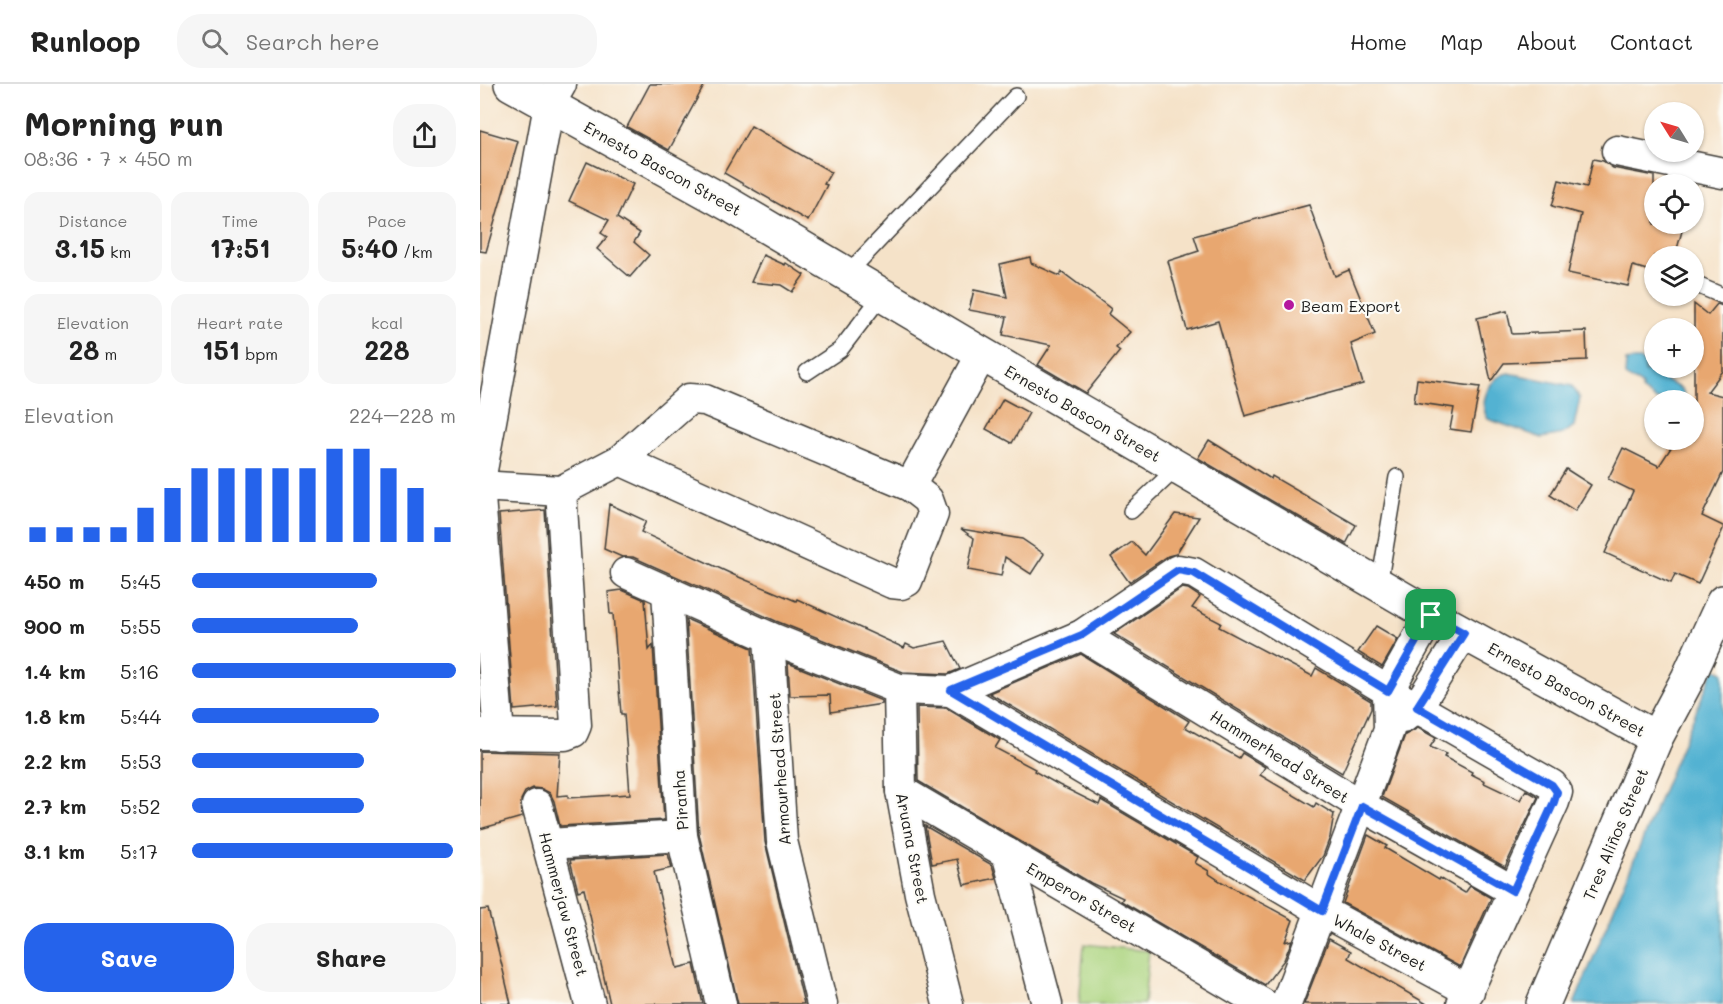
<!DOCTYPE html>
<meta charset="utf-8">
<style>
:root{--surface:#fff;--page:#f6f6f6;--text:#222;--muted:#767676;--line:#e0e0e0;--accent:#2563eb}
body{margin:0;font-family:Mali,sans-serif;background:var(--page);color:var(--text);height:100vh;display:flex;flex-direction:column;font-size:22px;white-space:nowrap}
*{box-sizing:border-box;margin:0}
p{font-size:20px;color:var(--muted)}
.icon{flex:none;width:33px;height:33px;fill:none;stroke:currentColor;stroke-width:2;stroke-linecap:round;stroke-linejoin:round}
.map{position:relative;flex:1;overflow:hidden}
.side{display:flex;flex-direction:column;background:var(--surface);width:480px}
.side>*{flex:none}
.needle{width:39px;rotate:307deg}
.tools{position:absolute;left:1164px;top:18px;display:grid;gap:12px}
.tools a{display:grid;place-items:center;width:60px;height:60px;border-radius:50%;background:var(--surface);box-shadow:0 2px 4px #0004;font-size:30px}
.pin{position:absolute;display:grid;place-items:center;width:51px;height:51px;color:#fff;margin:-26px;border-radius:12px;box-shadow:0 3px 9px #0006}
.round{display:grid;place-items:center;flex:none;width:63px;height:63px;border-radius:24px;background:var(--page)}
.summary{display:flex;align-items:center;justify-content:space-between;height:102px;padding:0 24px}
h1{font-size:33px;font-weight:800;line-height:45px}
.metrics{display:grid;grid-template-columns:repeat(3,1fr);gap:9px;height:102px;padding:6px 24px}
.metrics div{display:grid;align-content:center;border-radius:15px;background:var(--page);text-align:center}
.metrics b{font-size:26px;font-weight:800}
.metrics small{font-size:16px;font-weight:400}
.metrics p{font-size:16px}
.chart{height:168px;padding:12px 24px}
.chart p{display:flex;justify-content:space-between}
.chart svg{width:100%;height:108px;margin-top:6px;stroke:var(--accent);stroke-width:6}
.cta{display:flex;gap:12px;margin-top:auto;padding:12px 24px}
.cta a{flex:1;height:69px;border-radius:24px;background:var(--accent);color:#fff;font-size:24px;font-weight:800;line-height:69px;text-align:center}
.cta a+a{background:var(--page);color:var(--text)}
ul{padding:0 24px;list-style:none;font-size:20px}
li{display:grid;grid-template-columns:96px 72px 1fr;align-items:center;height:45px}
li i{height:15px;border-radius:8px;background:var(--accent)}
header{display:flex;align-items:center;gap:36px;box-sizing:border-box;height:84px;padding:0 30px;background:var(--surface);border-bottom:2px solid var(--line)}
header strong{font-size:28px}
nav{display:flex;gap:33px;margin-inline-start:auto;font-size:21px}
.search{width:420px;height:54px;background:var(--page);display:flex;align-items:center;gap:15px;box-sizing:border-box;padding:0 21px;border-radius:24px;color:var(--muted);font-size:22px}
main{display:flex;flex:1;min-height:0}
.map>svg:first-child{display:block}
.green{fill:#acd47f;stroke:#64784e;stroke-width:1.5}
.water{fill:#53b2d2;stroke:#386777;stroke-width:1.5}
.building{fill:#e8a76f}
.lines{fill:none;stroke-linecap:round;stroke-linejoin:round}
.service-casing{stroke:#3d3a36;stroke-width:18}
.minor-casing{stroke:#3d3a36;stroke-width:33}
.tertiary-casing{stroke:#3d3a36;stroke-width:36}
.service{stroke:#fff;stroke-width:15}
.minor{stroke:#fff;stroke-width:30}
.tertiary{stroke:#fff;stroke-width:33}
.route-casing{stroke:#fff;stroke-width:12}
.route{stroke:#2563eb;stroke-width:8}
.poi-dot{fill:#b5179e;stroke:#fdfcf7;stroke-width:2}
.labels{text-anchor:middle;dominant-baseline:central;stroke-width:4.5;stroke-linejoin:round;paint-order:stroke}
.street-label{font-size:16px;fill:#1c1c1c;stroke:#fdfcf7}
.poi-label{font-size:16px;fill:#1c1c1c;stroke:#fdfcf7;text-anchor:start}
</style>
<header>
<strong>Runloop</strong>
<div class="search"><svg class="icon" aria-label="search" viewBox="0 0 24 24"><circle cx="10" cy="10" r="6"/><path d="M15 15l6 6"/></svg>Search here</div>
<nav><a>Home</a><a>Map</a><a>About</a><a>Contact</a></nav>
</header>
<main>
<section class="side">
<div class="summary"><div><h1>Morning run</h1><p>08:36 · 7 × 450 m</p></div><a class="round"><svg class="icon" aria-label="share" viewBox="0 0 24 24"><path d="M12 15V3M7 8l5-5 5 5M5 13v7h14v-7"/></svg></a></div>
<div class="metrics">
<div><p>Distance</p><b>3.15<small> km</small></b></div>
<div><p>Time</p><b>17:51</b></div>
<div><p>Pace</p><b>5:40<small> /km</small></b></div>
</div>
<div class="metrics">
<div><p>Elevation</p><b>28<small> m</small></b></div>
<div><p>Heart rate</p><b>151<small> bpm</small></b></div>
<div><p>kcal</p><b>228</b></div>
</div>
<div class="chart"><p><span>Elevation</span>224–228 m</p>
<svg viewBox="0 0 160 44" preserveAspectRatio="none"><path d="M5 44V38M15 44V38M25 44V38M35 44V38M45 44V30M55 44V22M65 44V14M75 44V14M85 44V14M95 44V14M105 44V14M115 44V6M125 44V6M135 44V14M145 44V22M155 44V38"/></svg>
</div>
<ul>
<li><b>450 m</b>5:45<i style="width:70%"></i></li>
<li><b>900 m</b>5:55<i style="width:63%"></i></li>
<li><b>1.4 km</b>5:16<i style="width:100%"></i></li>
<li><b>1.8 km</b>5:44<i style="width:71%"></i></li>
<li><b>2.2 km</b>5:53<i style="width:65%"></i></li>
<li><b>2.7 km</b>5:52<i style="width:65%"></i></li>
<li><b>3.1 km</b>5:17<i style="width:99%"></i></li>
</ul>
<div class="cta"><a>Save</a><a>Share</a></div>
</section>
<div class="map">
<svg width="1243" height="920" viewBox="0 0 1243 920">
<rect width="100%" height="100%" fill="#fdfcf7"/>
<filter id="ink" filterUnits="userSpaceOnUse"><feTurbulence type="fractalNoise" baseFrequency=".0167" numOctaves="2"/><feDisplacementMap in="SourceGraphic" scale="12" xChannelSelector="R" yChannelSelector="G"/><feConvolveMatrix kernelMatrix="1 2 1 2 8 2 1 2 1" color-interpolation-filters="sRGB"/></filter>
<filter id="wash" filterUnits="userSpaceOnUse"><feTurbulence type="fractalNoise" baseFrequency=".008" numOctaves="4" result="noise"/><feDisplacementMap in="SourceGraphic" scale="24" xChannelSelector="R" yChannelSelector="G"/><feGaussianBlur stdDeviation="1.35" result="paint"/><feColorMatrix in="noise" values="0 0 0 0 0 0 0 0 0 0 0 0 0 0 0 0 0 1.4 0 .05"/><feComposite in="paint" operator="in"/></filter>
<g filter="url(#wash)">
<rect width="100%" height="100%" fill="#f5e2c8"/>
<path class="green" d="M604,860L669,867L664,920H599Z"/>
<g class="water">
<path d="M1152,276H1161L1165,280V288L1174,283L1186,290V297L1202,305L1204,310L1200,316H1176L1162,306V302C1157,296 1151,297 1145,292L1146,277Z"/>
<path d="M1029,289L1092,302L1100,314L1094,342L1083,350L1062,354L1008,335C997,319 1010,291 1029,289Z"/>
<path d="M1234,584L1243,588V920H1094Z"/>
</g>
<g id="blocks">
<g class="building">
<path d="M170,0H225L189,66L147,43Z"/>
<path d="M271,42L351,88L344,100L347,101L328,137L244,89Z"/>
<path d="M0,46L38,57L6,168L0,167Z"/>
<path d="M1113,75L1123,77L1133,84L1174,92V140H1204L1195,172H1174V188L1153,182L1148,202L1088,189L1101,130L1072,122L1079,96L1107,103Z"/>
<path d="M107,78L153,100L137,134L160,149L154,158L169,171L150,193L117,165L127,153L121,149L129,136L89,117Z"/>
<path d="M829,121L855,192L869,186L895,250L871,260L883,300L765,332L738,237L707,246L688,177L719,167L714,152Z"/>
<path d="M283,171L305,181L306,179L324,191L312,208L301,201L271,198Z"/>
<path d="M550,173L551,179L580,192L582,188L622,218L631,225L628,230L650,248L636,264L640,267L606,309L558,281L571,261L523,251L527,233L489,226L494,206L527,213L520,180Z"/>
<path d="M1214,220L1228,231L1237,220L1243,222V287L1227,308L1243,312V388L1222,432L1243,442V445L1218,500L1195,490L1191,499L1125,469L1153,407L1128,395L1143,364L1179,382L1196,356H1214Z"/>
<path d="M1027,227L1032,250L1106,247L1107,276L1024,279L1011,297L997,234Z"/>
<path d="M937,295L1000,303L991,348L970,345L974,324L934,318Z"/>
<path d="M523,315L549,329L532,359L506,345Z"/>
<path d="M729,356L791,395L792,392L876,441L866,460L718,374Z"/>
<path d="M1086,385L1111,401L1095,427L1070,411Z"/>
<path d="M129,420L166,437L161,448L254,491L316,517L317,515L424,564L426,560L434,564L466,557L480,585L468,590L423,588L296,537L153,473H142L124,465Z"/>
<path d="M65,426L77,622L34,626L19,430Z"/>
<path d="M695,430L719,433L696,470L688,472L649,498L631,473L652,458L665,471Z"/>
<path d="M481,445L542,455L564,470L551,490L525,473L521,492L488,486L494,454Z"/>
<path d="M702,504L708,505L720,513L712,524L741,539L739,543L832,592L836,584L891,617V625L862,689L634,550Z"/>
<path d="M142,506L165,516L169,566L173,561L184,736L80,742L74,717L70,709L62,705L53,704L45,708L41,716L42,733L0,745V667L80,669L77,712L88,711V714L150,710L144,630H141L133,530H130L128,508Z"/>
<path d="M206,535L272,564L285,758L324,920H258L219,750Z"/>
<path d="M896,542L918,555L902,583L878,568Z"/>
<path d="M601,570L709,637L705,643L759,674L762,669L785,683L780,691L834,723L836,719L854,730L850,753L843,772L825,796L509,609Z"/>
<path d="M308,579L402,617V620L351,628L350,611L310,612Z"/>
<path d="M437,623L466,624L520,656L515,664L555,685L554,687L579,701L619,721L621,716L718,773L715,779L729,787L728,789L740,797L813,836L805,858L812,856L804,876L785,901L641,817L643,814L611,799L438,697Z"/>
<path d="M938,644L956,654L950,663L966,670L964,673L992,688L991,690L1005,697L1004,699L1040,716L1046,706L1058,713L1025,783L902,713L925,651Z"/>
<path d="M445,742L512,781L516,794L484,801L477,775L452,780Z"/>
<path d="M888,751L907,762L905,764L959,796L960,794L985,809L990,802L1011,814L980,883L863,819Z"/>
<path d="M188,770L192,784L174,788L190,856L197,884L214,880L223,920H130L104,805L98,807L90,776Z"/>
<path d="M8,825L23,886L31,920H0V826Z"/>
<path d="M849,855L871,867L868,874L947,920H824Z"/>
</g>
</g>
</g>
<g filter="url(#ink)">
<use href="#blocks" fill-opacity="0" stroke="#3d3a36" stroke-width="1.5"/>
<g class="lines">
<defs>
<g id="service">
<path d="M367,190L536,12"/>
<path d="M1217,201L1243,212"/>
<path d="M327,288L360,266L402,211"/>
<path d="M651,427L697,384"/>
<path d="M899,501L917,393"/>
</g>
<g id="minor">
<path d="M1137,67L1243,89"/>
<path d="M0,397L69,21L81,0"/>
<path d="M0,402L81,407L140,376L209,315L225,316L430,402L448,416L453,430L427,497L421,500L412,499L140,376"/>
<path d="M430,402L502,270"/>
<path d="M0,413L19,651"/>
<path d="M146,489L289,553L419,605L471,607L602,551L698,486L714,489L908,607L1072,701L1077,708L1074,718L982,920"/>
<path d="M187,507L202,752L241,920"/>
<path d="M602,551L882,722L1033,807"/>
<path d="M289,553L302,757L342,920"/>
<path d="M419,605L421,707L440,810L468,920"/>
<path d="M471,607L842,827L989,907"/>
<path d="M923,634L937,623L984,549"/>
<path d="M0,650L85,651L93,648L96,641L81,407"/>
<path d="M421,707L783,920"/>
<path d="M57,721L110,920"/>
<path d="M68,760L202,752"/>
<path d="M527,769L567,920"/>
<path d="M806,920L909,646L908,607L951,531"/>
</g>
<g id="tertiary">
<path d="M31,0L250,121L502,270L951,531L1176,654"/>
<path d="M1063,920L1176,654L1208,594L1243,518"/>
</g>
</defs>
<use href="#service" class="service-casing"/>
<use href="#minor" class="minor-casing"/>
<use href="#tertiary" class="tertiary-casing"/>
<use href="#service" class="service"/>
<use href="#minor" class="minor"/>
<use href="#tertiary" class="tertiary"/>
</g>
</g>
<g class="lines" filter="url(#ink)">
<defs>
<path id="route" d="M698,486L714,489L908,607L951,531L984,549L937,623L1072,701L1077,708L1074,718L1033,807L882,722L842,827L471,606L602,551Z"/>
</defs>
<use href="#route" class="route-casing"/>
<use href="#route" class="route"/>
</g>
<circle class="poi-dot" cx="809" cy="221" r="6"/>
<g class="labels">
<g class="street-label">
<text transform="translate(183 84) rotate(29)">Ernesto Bascon Street</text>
<text transform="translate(603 329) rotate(30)">Ernesto Bascon Street</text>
<text transform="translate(1087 605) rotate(29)">Ernesto Bascon Street</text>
<text transform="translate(800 672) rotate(32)">Hammerhead Street</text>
<text transform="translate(299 685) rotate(-94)">Armourhead Street</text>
<text transform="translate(200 716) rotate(-94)">Piranha</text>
<text transform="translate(1135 750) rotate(-67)">Tres Aliños Street</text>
<text transform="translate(433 764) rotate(79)">Aruana Street</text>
<text transform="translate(602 813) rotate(30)">Emperor Street</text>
<text transform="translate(84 820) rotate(75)">Hammerjaw Street</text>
<text transform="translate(900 858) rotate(28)">Whale Street</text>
</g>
<g class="poi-label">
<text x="821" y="221">Beam Export</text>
</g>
</g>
</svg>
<div class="tools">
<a><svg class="needle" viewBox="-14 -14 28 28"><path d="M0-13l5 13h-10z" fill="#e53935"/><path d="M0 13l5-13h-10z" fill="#767676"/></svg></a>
<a><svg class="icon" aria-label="locate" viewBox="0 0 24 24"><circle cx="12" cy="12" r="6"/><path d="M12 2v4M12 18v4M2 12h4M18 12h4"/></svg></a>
<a><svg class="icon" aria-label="layers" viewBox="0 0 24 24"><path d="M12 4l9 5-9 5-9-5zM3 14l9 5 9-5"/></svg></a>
<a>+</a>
<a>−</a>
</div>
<div class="pin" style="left:951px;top:531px;background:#1e9e55"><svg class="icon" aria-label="arrive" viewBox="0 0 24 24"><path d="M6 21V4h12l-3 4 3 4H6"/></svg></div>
</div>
</main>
